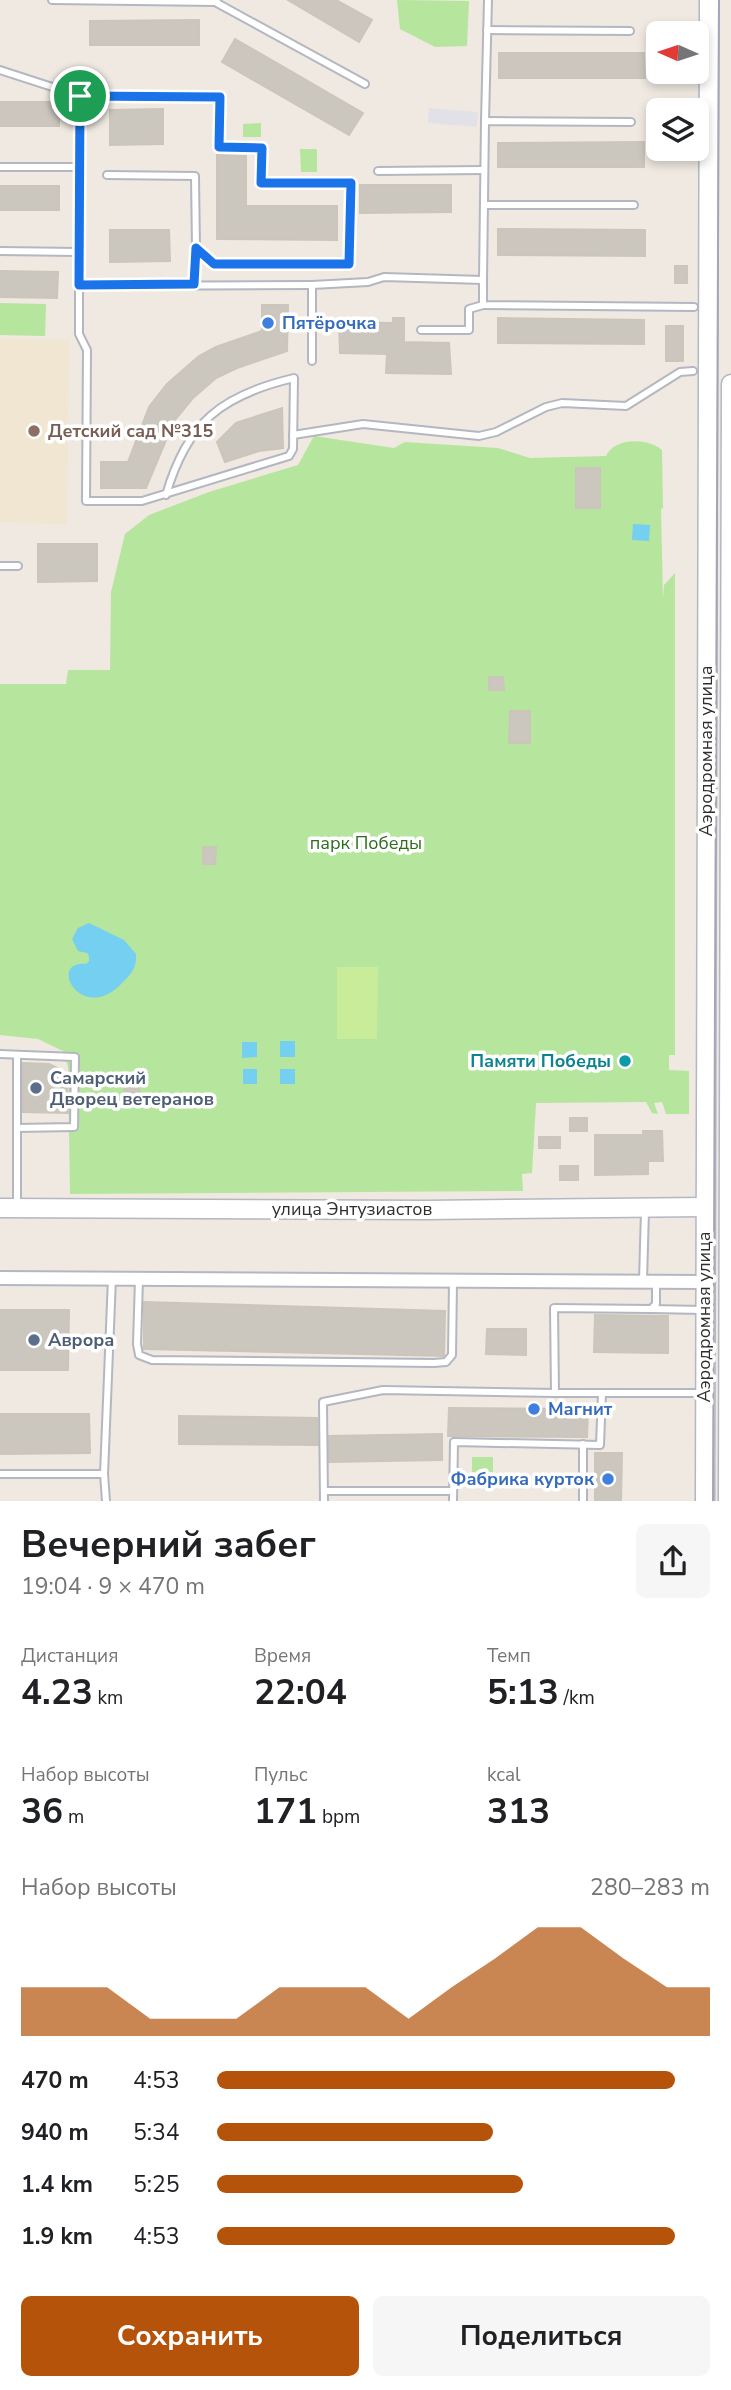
<!DOCTYPE html>
<html lang="ru">
<meta charset="utf-8">
<style>
:root{--surface:#fff;--page:#f6f6f6;--text:#202124;--muted:#757577;--accent:#b45309}
body{margin:0;font-family:"Nunito Sans",sans-serif;background:var(--page);color:var(--text);height:100vh;display:flex;flex-direction:column;font-size:26px;white-space:nowrap}
*{box-sizing:border-box;margin:0}
p{font-size:23px;color:var(--muted)}
.icon{flex:none;width:38px;height:38px;fill:none;stroke:currentColor;stroke-width:2;stroke-linecap:round;stroke-linejoin:round}
.map{position:relative;height:1501px;overflow:hidden}
.panel{display:flex;flex-direction:column;background:var(--surface);flex:1}
.panel>*{flex:none}
.needle{width:46px;rotate:273deg}
.controls{position:absolute;left:646px;top:21px;display:grid;gap:14px}
.controls a{display:grid;place-items:center;width:63px;height:63px;border-radius:10px;background:var(--surface);box-shadow:0 4px 10px #0003;font-size:35px}
.pin{position:absolute;display:grid;place-items:center;width:60px;height:60px;color:#fff;margin:-30px;border:4px solid #fff;border-radius:50%;box-shadow:0 2px 7px #0007}
.round{display:grid;place-items:center;flex:none;width:74px;height:74px;border-radius:10px;background:var(--page)}
.headline{display:flex;align-items:center;justify-content:space-between;height:119px;padding:0 21px}
h1{font-size:38px;font-weight:700;line-height:52px}
.metrics{display:grid;grid-template-columns:repeat(3,1fr);gap:10px;height:119px;padding:7px 21px}
.metrics div{display:grid;align-content:center}
.metrics b{font-size:35px;font-weight:700}
.metrics small{font-size:19px;font-weight:400}
.metrics p{font-size:19px}
.chart{height:196px;padding:14px 21px}
.chart p{display:flex;justify-content:space-between}
.chart svg{width:100%;height:126px;margin-top:7px;fill:var(--accent);opacity:.7}
.button{display:flex;gap:14px;margin-top:auto;padding:14px 21px}
.button a{flex:1;height:80px;border-radius:10px;background:var(--accent);color:#fff;font-size:28px;font-weight:700;line-height:80px;text-align:center}
.button a+a{background:var(--page);color:var(--text)}
ul{padding:0 21px;list-style:none;font-size:23px}
li{display:grid;grid-template-columns:112px 84px 1fr;align-items:center;height:52px}
li i{height:18px;border-radius:9px;background:var(--accent)}
.map>svg:first-child{display:block}
.industrial{fill:#e3e1e8}
.education{fill:#f0e6d1}
.green{fill:#b6e59e}
.pitch{fill:#c9ec9a}
.water{fill:#75cff0}
.building{fill:#cbc7bf;stroke:#cbc5ba;stroke-width:2}
.lines{fill:none;stroke-linecap:round;stroke-linejoin:round}
.lane-casing{stroke:#b4b7c1;stroke-width:10}
.street-casing{stroke:#b4b7c1;stroke-width:16}
.secondary-casing{stroke:#b4b7c1;stroke-width:21}
.lane{stroke:#fff;stroke-width:6}
.street{stroke:#fff;stroke-width:12}
.secondary{stroke:#fff;stroke-width:18}
.tram{stroke:#a3a6b8;stroke-width:2}
.route-casing{stroke:#fff;stroke-width:14}
.route{stroke:#1a73e8;stroke-width:9}
.shop-dot{fill:#3f7fe0;stroke:#fff;stroke-width:2.5}
.education-dot{fill:#8d6e63;stroke:#fff;stroke-width:2.5}
.culture-dot{fill:#0f9aa8;stroke:#fff;stroke-width:2.5}
.service-dot{fill:#5c6f8a;stroke:#fff;stroke-width:2.5}
.labels{text-anchor:middle;dominant-baseline:central;stroke-width:7;stroke-linejoin:round;paint-order:stroke}
.shop-label{font-size:18px;font-weight:bold;fill:#366cbe;stroke:#fff;text-anchor:start}
.education-label{font-size:18px;font-weight:bold;fill:#785e54;stroke:#fff;text-anchor:start}
.street-label{font-size:18px;fill:#2e2e2e;stroke:#fff}
.park-label{font-size:18px;fill:#2c6e1b;stroke:#fff}
.culture-label{font-size:18px;font-weight:bold;fill:#0d838f;stroke:#fff;text-anchor:end}
.service-label{font-size:18px;font-weight:bold;fill:#4e5e75;stroke:#fff;text-anchor:start}
</style>
<div class="map">
<svg width="731" height="1501" viewBox="0 0 731 1501">
<rect width="100%" height="100%" fill="#efe9e1"/>
<path class="industrial" d="M429,108L478,112L477,127L428,123Z"/>
<path class="education" d="M0,338L69,339L67,524L0,523Z"/>
<g class="green">
<path d="M397,0L469,1L467,46L435,47L400,29Z"/>
<path d="M261,123V137H243V124Z"/>
<path d="M300,149H317V172H301Z"/>
<path d="M0,303L46,304L45,336L0,335Z"/>
<path d="M314,436L394,448L405,442L498,448L530,458L606,456C615,437 648,438 662,450L663,508L661,509L663,599L664,585L675,573V1055H669V1070L689,1071V1114H666L662,1102L654,1103L658,1114L652,1113L646,1102L536,1103L532,1173L522,1174L523,1191L70,1194L68,1067L63,1051L38,1039L0,1035V684H66L68,670H110L111,592L125,534L149,515L209,492L298,465Z"/>
<rect x="472" y="1457" width="21" height="15"/>
</g>
<path class="pitch" d="M337,967H378L377,1039H337Z"/>
<g class="water">
<path d="M633,524L650,525L649,541L632,540Z"/>
<path d="M89,923L124,940L136,954C137,967 132,973 123,982C82,1027 46,960 86,964L89,961V956L87,953L78,951L72,939L78,928Z"/>
<rect x="280" y="1041" width="15" height="16"/>
<path d="M242,1042H257V1057L242,1058Z"/>
<rect x="243" y="1069" width="14" height="15"/>
<rect x="280" y="1069" width="15" height="15"/>
</g>
<g class="building">
<path d="M288,0H336L372,20L359,42Z"/>
<path d="M199,20V45H90V21Z"/>
<path d="M235,39L363,113L349,135L222,62Z"/>
<path d="M499,53H644L645,78H499Z"/>
<rect x="0" y="102" width="59" height="24"/>
<path d="M163,109V144L110,145V110Z"/>
<path d="M644,142V167H498V143Z"/>
<path d="M217,155L246,156V206H337V240L217,239Z"/>
<path d="M360,185H451V212L360,213Z"/>
<rect x="0" y="186" width="59" height="24"/>
<path d="M498,229L645,230V256L498,255Z"/>
<path d="M110,230H169L170,261L110,262Z"/>
<rect x="675" y="266" width="12" height="17"/>
<path d="M0,271L58,272L57,298L0,297Z"/>
<path d="M262,305H288L287,351L237,368L216,378L193,398L174,421L146,488H101V462H128L149,407L167,384L199,356L216,347L262,331Z"/>
<path d="M393,318H404V342L449,343L451,374L386,373L387,354L340,353L339,322L393,323Z"/>
<path d="M498,318L644,320V344L498,343Z"/>
<rect x="666" y="326" width="17" height="35"/>
<path d="M282,408L283,448L259,451L225,462L217,442L236,423Z"/>
<rect x="576" y="468" width="24" height="40"/>
<path d="M38,544H97V581L38,582Z"/>
<path d="M489,677H503L504,690H489Z"/>
<path d="M510,711H530V743H509Z"/>
<path d="M203,847H216L215,864H203Z"/>
<path d="M23,1063L49,1064L60,1069L67,1078L68,1113L23,1112Z"/>
<path d="M125,1083H139V1096H124Z"/>
<rect x="570" y="1118" width="17" height="13"/>
<path d="M643,1131H662L663,1161H648V1174L595,1175V1135H643Z"/>
<rect x="539" y="1137" width="21" height="11"/>
<rect x="560" y="1166" width="18" height="14"/>
<path d="M144,1302L445,1311L444,1356L144,1349Z"/>
<path d="M0,1310H69L68,1370H0Z"/>
<path d="M595,1315L668,1316V1353L594,1352Z"/>
<path d="M487,1329H526V1355L486,1354Z"/>
<path d="M449,1408L588,1409L587,1437L448,1436Z"/>
<path d="M0,1414H89L90,1453L0,1454Z"/>
<path d="M179,1416L317,1418L318,1445L179,1444Z"/>
<path d="M442,1434V1460L329,1462V1436Z"/>
<path d="M595,1453H622L621,1501H595Z"/>
</g>
<g class="lines">
<defs>
<g id="lane">
<path d="M52,0L217,2"/>
<path d="M217,3L365,84"/>
<path d="M487,30L630,31"/>
<path d="M0,70L80,96L78,252"/>
<path d="M80,96L220,97L219,147L262,148L261,183H351L349,264H214L196,248L194,284"/>
<path d="M485,121L488,0"/>
<path d="M0,167H79"/>
<path d="M378,171L484,170"/>
<path d="M107,175L195,176L196,248"/>
<path d="M484,205H634"/>
<path d="M0,251L78,252L79,286L312,285"/>
<path d="M483,280L485,121L631,122"/>
<path d="M79,286V334L87,350L86,501H142L289,456L293,449L294,378C222,395 187,422 166,495"/>
<path d="M421,330H469V309L483,305"/>
<path d="M312,361V285L368,282L384,277L483,280V305L694,307"/>
<path d="M293,435L363,424L479,436L496,432L546,407L562,403L626,406L680,372L693,371"/>
<path d="M0,566H18"/>
<path d="M0,1054L75,1057L74,1127L17,1128"/>
<path d="M17,1056V1208"/>
<path d="M139,1279L137,1344L139,1355L152,1360L434,1363L446,1362L452,1355L453,1282"/>
<path d="M643,1281L645,1210"/>
<path d="M651,1309L704,1310"/>
<path d="M602,1393H555L554,1308L651,1309L656,1304V1282"/>
<path d="M0,1474H104"/>
<path d="M324,1491H453"/>
<path d="M106,1501L104,1474L112,1278"/>
<path d="M324,1501L323,1402L383,1390L555,1393"/>
<path d="M453,1501L454,1442L600,1445L602,1393H704"/>
<path d="M583,1501V1444"/>
</g>
<path id="street" d="M0,1278L704,1282"/>
<g id="secondary">
<path d="M0,1208L426,1210L704,1207"/>
<path d="M705,1501L709,0"/>
<path d="M728,1501L731,384"/>
</g>
</defs>
<use href="#lane" class="lane-casing"/>
<use href="#street" class="street-casing"/>
<use href="#secondary" class="secondary-casing"/>
<use href="#lane" class="lane"/>
<use href="#street" class="street"/>
<use href="#secondary" class="secondary"/>
<path class="tram" d="M713,1501L719,0"/>
</g>
<g class="lines">
<defs>
<path id="route" d="M80,96L220,97L219,147L262,148L261,183H351L349,264H214L196,248L194,284L79,285Z"/>
</defs>
<use href="#route" class="route-casing"/>
<use href="#route" class="route"/>
</g>
<g class="shop-dot">
<circle cx="268" cy="323" r="7"/>
<circle cx="534" cy="1409" r="7"/>
<circle cx="608" cy="1479" r="7"/>
</g>
<circle class="education-dot" cx="34" cy="431" r="7"/>
<circle class="culture-dot" cx="625" cy="1061" r="7"/>
<g class="service-dot">
<circle cx="36" cy="1088" r="7"/>
<circle cx="34" cy="1340" r="7"/>
</g>
<g class="labels">
<g class="shop-label">
<text x="282" y="323">Пятёрочка</text>
<text x="548" y="1409">Магнит</text>
<text x="594" y="1479" text-anchor="end">Фабрика курток</text>
</g>
<g class="education-label">
<text x="48" y="431">Детский сад №315</text>
</g>
<g class="street-label">
<text transform="translate(706 751) rotate(-90)">Аэродромная улица</text>
<text x="352" y="1209">улица Энтузиастов</text>
<text transform="translate(704 1317) rotate(-90)">Аэродромная улица</text>
</g>
<g class="park-label">
<text x="366" y="843">парк Победы</text>
</g>
<g class="culture-label">
<text x="611" y="1061">Памяти Победы</text>
</g>
<g class="service-label">
<text x="50" y="1078">Самарский<tspan x="50" dy="21">Дворец ветеранов</tspan></text>
<text x="48" y="1340">Аврора</text>
</g>
</g>
</svg>
<div class="controls">
<a><svg class="needle" viewBox="-14 -14 28 28"><path d="M0-13l5 13h-10z" fill="#e53935"/><path d="M0 13l5-13h-10z" fill="#757577"/></svg></a>
<a><svg class="icon" aria-label="layers" viewBox="0 0 24 24"><path d="M12 4l9 5-9 5-9-5zM3 14l9 5 9-5"/></svg></a>
</div>
<div class="pin" style="left:80px;top:96px;background:#1e9e55"><svg class="icon" aria-label="arrive" viewBox="0 0 24 24"><path d="M6 21V4h12l-3 4 3 4H6"/></svg></div>
</div>
<section class="panel">
<div class="headline"><div><h1>Вечерний забег</h1><p>19:04 · 9 × 470 m</p></div><a class="round"><svg class="icon" aria-label="share" viewBox="0 0 24 24"><path d="M12 15V3M7 8l5-5 5 5M5 13v7h14v-7"/></svg></a></div>
<div class="metrics">
<div><p>Дистанция</p><b>4.23<small> km</small></b></div>
<div><p>Время</p><b>22:04</b></div>
<div><p>Темп</p><b>5:13<small> /km</small></b></div>
</div>
<div class="metrics">
<div><p>Набор высоты</p><b>36<small> m</small></b></div>
<div><p>Пульс</p><b>171<small> bpm</small></b></div>
<div><p>kcal</p><b>313</b></div>
</div>
<div class="chart"><p><span>Набор высоты</span>280–283 m</p>
<svg viewBox="0 0 160 44" preserveAspectRatio="none"><path d="M0 44V27L10 27L20 27L30 38L40 38L50 38L60 27L70 27L80 27L90 38L100 27L110 17L120 6L130 6L140 17L150 27L160 27V44z"/></svg>
</div>
<ul>
<li><b>470 m</b>4:53<i style="width:93%"></i></li>
<li><b>940 m</b>5:34<i style="width:56%"></i></li>
<li><b>1.4 km</b>5:25<i style="width:62%"></i></li>
<li><b>1.9 km</b>4:53<i style="width:93%"></i></li>
</ul>
<div class="button"><a>Сохранить</a><a>Поделиться</a></div>
</section>
